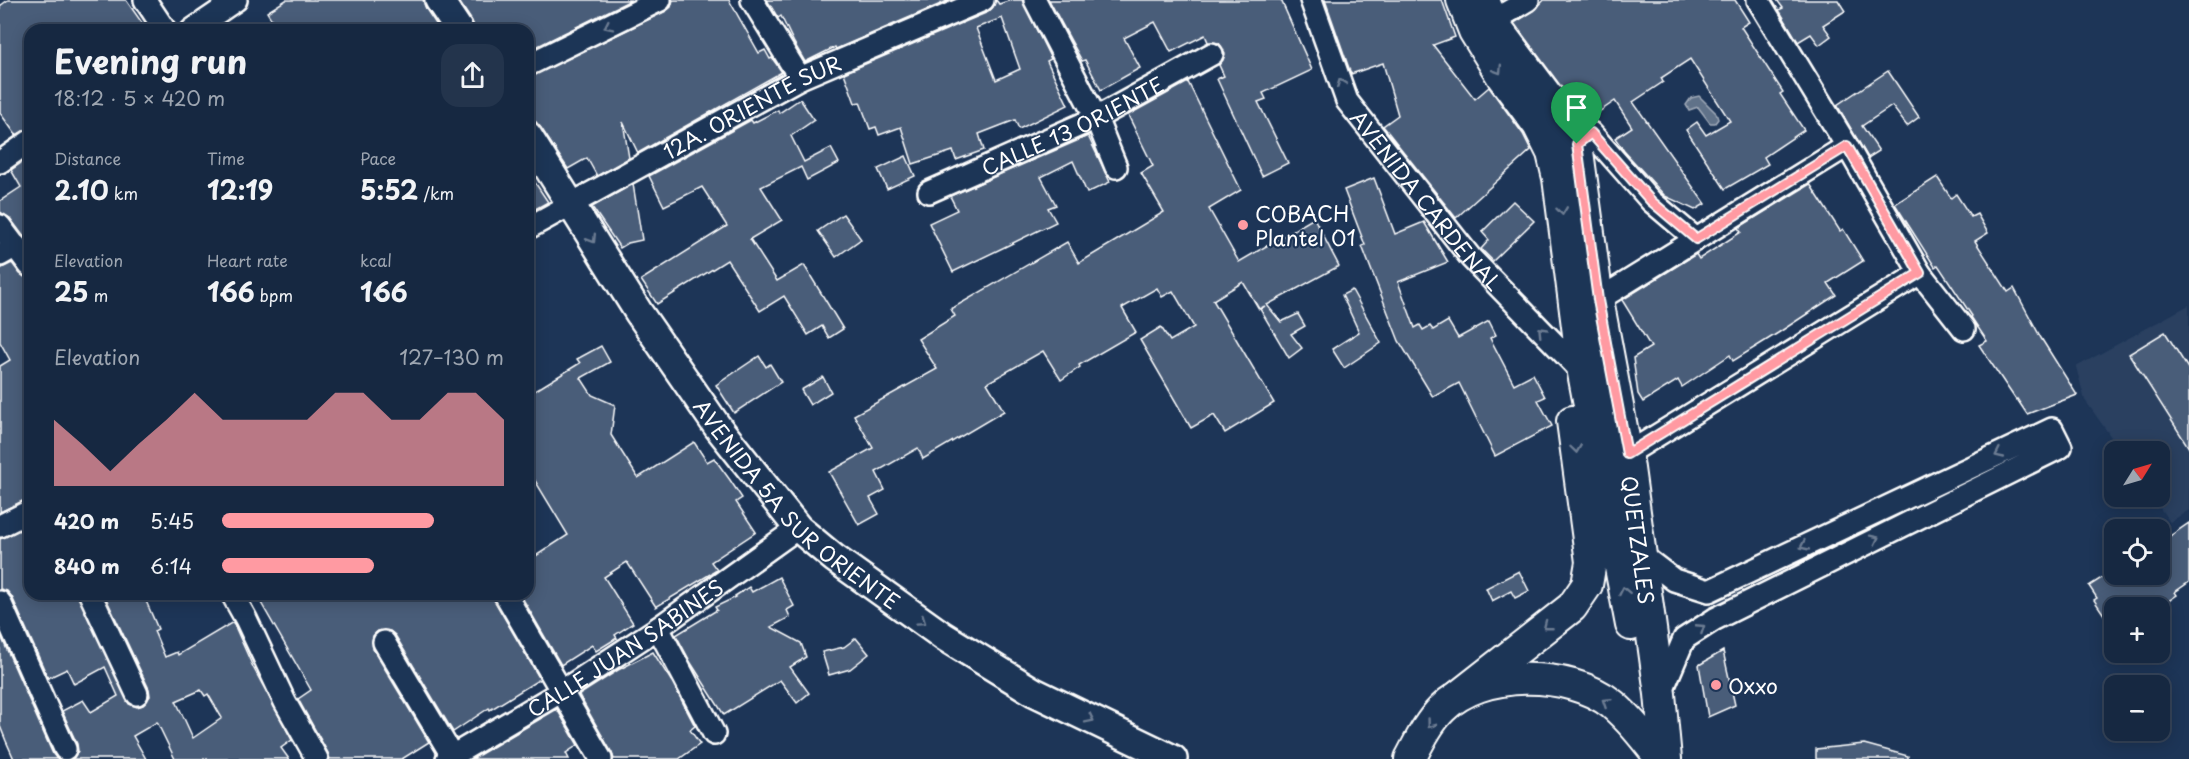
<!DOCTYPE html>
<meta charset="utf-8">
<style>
:root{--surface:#162841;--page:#23344c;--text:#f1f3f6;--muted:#9ea6b1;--line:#35445a;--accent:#ff9aa2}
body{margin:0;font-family:"Playpen Sans",sans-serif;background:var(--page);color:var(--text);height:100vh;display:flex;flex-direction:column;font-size:22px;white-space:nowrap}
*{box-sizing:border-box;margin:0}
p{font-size:20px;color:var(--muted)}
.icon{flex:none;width:33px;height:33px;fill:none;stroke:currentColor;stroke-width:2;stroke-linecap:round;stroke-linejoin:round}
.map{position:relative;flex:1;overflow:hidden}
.sheet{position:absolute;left:24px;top:24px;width:510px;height:576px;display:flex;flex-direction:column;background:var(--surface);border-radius:18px;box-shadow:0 3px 15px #0003,0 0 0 2px var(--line)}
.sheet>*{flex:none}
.needle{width:39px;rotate:53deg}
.tools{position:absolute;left:2104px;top:441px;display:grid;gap:12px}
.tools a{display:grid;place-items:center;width:66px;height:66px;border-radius:12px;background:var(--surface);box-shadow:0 3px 15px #0003,0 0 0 2px var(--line);font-size:30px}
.pin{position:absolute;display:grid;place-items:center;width:51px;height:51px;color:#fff;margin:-62px -26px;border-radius:50% 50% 50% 0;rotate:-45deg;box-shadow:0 0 6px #0007}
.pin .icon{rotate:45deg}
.round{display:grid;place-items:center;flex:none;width:63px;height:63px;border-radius:18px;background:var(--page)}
.head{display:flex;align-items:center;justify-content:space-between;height:102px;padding:0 30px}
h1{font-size:33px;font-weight:700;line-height:45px}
.metrics{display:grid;grid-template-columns:repeat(3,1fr);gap:9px;height:102px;padding:6px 30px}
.metrics div{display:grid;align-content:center}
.metrics b{font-size:26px;font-weight:700}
.metrics small{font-size:16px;font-weight:400}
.metrics p{font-size:16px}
.chart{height:168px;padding:12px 30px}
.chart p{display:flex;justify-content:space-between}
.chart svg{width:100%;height:108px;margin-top:6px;fill:var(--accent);opacity:.7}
ul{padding:0 30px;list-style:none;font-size:20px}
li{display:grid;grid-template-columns:96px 72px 1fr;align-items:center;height:45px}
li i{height:15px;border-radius:8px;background:var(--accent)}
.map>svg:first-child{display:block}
.built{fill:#2a4161}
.water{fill:#617289;stroke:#a0aab8;stroke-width:1.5}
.building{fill:#4a5d79;stroke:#fff;stroke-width:1.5;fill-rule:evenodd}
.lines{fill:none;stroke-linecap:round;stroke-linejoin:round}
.minor-casing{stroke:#fff;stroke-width:26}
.tertiary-casing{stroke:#fff;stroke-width:32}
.secondary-casing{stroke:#fff;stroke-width:34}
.minor{stroke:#1d3557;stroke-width:21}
.tertiary{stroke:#1d3557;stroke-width:27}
.secondary{stroke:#1d3557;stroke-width:30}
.oneway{stroke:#6c7c92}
.route-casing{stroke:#fff;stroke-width:12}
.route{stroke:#ff9aa2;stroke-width:8}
.poi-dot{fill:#ff9aa2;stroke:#1d3557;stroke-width:2}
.labels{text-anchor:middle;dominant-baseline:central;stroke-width:4.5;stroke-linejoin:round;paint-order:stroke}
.street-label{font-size:21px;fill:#fff;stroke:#1d3557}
.poi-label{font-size:21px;fill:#fff;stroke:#1d3557;text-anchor:start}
</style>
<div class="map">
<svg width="2189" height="759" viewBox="0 0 2189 759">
<rect width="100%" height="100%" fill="#1d3557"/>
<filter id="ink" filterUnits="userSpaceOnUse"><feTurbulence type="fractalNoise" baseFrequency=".0167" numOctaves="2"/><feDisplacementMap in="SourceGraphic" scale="12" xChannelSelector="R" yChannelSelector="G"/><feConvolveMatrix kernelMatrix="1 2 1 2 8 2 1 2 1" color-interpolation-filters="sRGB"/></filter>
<g filter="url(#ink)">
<path class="built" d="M2189,305V510L2170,522L2152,497L2160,496V452L2121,451L2085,400L2076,367Z"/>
<path class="water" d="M1699,96L1716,113L1718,119L1715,123H1710L1698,107L1689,110L1686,105L1691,98Z"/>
<g class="building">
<path d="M8,0H126L147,30H30V128L16,135L0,113V6Z"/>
<path d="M286,0H423L426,9L440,30H278L267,12Z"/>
<path d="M458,0H631L528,51V30H475L472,21Z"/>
<path d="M673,0H729L759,53L765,50L770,59L772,58L782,72L638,153L623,122L629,158L597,176L587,158L568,169L541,128L536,122L528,119V78L666,11L671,7Z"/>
<path d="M767,0H950L836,49L835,47L805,62L794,43L781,16L778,18Z"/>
<path d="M996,0L999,4L1011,0H1022L1051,59L1047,61L1068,105L1019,129L1015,120L979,134L984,150L956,160L953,151L913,164L901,127L879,135L876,127L870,129L860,102L855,103L844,73L988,12L993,7ZM1002,18L1020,69L996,80L976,28Z"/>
<path d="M1049,0H1281L1312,70L1263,93L1266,99L1258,102L1288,163L1262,176L1217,79L1224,76L1219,65L1223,60L1225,54L1219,43L1208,42L1205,35L1171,52L1155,22L1124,38L1140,68L1101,90L1085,60L1082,61Z"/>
<path d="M1325,0H1442L1455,37L1433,45L1475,99L1489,87L1523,134L1531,150L1456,218L1383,126L1398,115L1383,63L1351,74Z"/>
<path d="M1544,0H1735L1749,22L1741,27L1783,92L1780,94L1804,130L1764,157L1768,164L1725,189L1686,130L1697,122L1706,135L1730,121L1690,59L1661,78L1663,82L1633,102L1705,204L1695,210L1665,196L1624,151L1615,138L1632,127L1615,101L1593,116L1589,111L1582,115L1514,23L1534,11Z"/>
<path d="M1777,0H1838L1845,11L1823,25L1831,36L1819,45L1811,34L1798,42L1779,10L1783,8Z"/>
<path d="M1888,71L1919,117L1907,126L1892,106L1862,126L1879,151L1868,158L1837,105Z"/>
<path d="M1188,82L1241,190L1209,209L1239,262L1314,218L1339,266L1267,305L1281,322L1298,314L1305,326L1291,334L1302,348L1289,358L1260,309L1265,306L1259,309L1243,282L1213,300L1274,403L1225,433L1214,415L1191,428L1140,340L1161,327L1170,341L1194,327L1173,291L1162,297L1157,288L1122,308L1136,332L1079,365L1080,367L1061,380L1043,351L987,383L1004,411L923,459L918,448L876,472L885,490L870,498L879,514L859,525L829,472L873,448L854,415L937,369L918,339L955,316L951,309L1067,242L1079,263L1164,212L1141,173L1153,166L1128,115Z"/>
<path d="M800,99L814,120L791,136L804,162L831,148L839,163L807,180L801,167L761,187L782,220L750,239L777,281L804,265L843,329L829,338L822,326L808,335L784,296L760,311L727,260L657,304L641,280L727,226L702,187L664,206L649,176L751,120L753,123L778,110L779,113Z"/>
<path d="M1088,136L1110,182L1087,193L1073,161L1041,177L1056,205L1048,208L1056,222L953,272L929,223L957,210L950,196Z"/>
<path d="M906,156L915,176L887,189L878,169Z"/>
<path d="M30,157V245L10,218L0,212V201L21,187L11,170Z"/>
<path d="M528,172L548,202L528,213Z"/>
<path d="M1937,177L1951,198L1956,194L1971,217L1977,214L1988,233L1975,241L2008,292L2014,288L2041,338L2077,395L2027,414L2017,399L2016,400L1979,345L1987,341L1971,317L1972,316L1938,265L1935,267L1895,204Z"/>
<path d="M1374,178L1395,234L1424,222L1448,262L1398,282L1415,328L1420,325L1423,330L1430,326L1433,330L1448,321L1458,338L1489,321L1496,335L1490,338L1514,384L1533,374L1545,397L1538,400L1552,426L1495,456L1459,383L1433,397L1399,341L1362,246L1365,245L1344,190Z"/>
<path d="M633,184L642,240L628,243L620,248L592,207Z"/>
<path d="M1810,184L1840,231L1843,229L1863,261L1828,283L1836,295L1778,333L1733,361L1730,355L1682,387L1678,380L1643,402L1638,394L1633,358L1651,347L1622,300L1696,254L1699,259L1741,232L1738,228Z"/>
<path d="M1513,201L1534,221L1493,261L1481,249L1489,240L1482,232Z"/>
<path d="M843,214L861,239L836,257L818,231Z"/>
<path d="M12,263L20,274L30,279V498L0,512V366L10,360L0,342V269Z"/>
<path d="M1352,290L1381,343L1344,368L1332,349L1359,332L1342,295Z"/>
<path d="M2165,332L2189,370V448L2129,354Z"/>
<path d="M601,346L610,362L581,378L592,395L615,405L611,435L638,478L694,442L707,462L714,458L730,480L742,498L736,502L756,532L711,562L717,570L656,607L627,562L604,577L633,623L615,635L617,638L596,651L592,645L561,665L520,594H528V561L568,535L528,469V395L580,363L577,359Z"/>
<path d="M759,356L766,367L770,364L781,382L734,413L716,385Z"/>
<path d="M823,377L831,392L810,405L801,390Z"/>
<path d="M2189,523V582L2175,592L2177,595L2158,608H2115V631L2094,600L2097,598L2089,586L2103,577L2105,581L2114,574H2160V543Z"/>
<path d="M30,525V594H77L129,704L137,707L143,705L150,696L149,689L104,594H143L158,629L154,631L165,657L177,652L178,655L233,622L253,667L292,740L281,748L289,759H175L157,722L133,736L146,759H72L78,751L77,744L62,711L83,700L91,712L118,696L105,667L74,684L67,669L48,678L12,597L7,591L0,589V539ZM201,690L205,696L208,694L222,718L193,738L176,701Z"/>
<path d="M1519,571L1529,591L1515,598L1511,591L1492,601L1486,588Z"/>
<path d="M779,577L794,606L787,610L790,617L771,627L801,643L806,657L790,667L809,693L797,703L780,680L724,715L691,663L676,635L717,610L715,607L736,597L735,596L749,587L752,592Z"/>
<path d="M273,594H492L494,600L540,679L490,710L489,708L453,732L395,635L390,631H378L373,636V649L429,742L402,759H330L328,753L298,699L311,690L260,601Z"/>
<path d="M0,634L53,754L57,759H14L6,741L0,726Z"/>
<path d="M856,638L869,654L850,669L829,675L822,652L844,647Z"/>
<path d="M1723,651L1735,705L1708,717L1699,665Z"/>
<path d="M653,652L672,682L695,726L690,730L700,744L679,759H614L612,753L579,695L618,670Z"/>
<path d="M557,709L578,745L566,753L569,759H472Z"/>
<path d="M1864,744L1908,756V759H1816V749Z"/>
</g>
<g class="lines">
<defs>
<g id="minor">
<path d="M145,0L165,30"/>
<path d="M752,0L800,78"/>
<path d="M1035,0L1096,118L1116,167"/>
<path id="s1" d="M1311,0L1347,101L1471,258L1583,373"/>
<path d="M1758,0L1847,146L1920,273L1964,329"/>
<path d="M1482,27L1528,0"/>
<path d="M192,30L236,0"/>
<path d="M528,65L660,0"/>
<path d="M1564,149L1577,144L1591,133L1651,201L1696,239"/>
<path d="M0,162L30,141"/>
<path id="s2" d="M929,192L1096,118L1212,54"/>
<path d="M0,226L30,266"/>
<path id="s3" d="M528,228L800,78L983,0"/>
<path d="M0,255L16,246"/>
<path d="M1598,300L1847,146"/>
<path d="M1627,454L1920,273"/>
<path d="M0,526L30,511"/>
<path d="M1640,554L1674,580L1709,591L2052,429L2061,447L1715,619L1684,639L1661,693"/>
<path d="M90,594L137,694"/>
<path d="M232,594L246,619L285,702L317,759"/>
<path d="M505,594L601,759"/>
<path d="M0,602L65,749"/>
<path d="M658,628L714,734"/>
<path d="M384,642L454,759"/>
<path id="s4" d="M447,759L562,691L658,628L798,528"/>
</g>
<g id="tertiary">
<path d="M439,0L459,30"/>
<path id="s5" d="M528,136L639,313L717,426L798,528L834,558L943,636L1034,692L1173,759"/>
</g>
<g id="secondary">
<path d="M1462,0L1474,31L1503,78L1538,125L1552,153L1558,178L1583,373L1631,625"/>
<path id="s6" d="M1484,0L1492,22L1551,101L1577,144L1598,300L1627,454L1660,694L1666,759"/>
<path d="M1461,694L1572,607L1587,585L1591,562L1572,421"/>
<path d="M1410,759C1419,742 1428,723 1442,709C1481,669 1569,670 1612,704C1631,720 1646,740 1661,759"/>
</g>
</defs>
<use href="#minor" class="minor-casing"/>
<use href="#tertiary" class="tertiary-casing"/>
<use href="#secondary" class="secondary-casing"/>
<use href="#minor" class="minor"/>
<use href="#tertiary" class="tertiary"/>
<use href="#secondary" class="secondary"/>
</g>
<defs><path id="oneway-chevron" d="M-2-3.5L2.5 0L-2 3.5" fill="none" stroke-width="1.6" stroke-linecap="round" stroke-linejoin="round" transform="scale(1.5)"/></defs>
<g class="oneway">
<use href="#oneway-chevron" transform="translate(608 26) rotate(154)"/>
<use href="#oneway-chevron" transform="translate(1498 70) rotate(58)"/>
<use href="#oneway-chevron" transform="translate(1341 83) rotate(-110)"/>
<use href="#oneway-chevron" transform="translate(1562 211) rotate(83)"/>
<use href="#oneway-chevron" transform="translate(592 239) rotate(58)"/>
<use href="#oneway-chevron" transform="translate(1542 331) rotate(-134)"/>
<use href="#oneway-chevron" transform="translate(1576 449) rotate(82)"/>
<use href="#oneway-chevron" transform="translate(1999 454) rotate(155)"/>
<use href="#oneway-chevron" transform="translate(1875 539) rotate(-26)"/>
<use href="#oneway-chevron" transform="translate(1804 546) rotate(155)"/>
<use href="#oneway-chevron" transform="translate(1624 591) rotate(-101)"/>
<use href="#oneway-chevron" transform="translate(922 621) rotate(35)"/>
<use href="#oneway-chevron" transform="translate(1547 626) rotate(142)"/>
<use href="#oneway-chevron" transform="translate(1701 628) rotate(-33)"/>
<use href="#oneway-chevron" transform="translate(1606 702) rotate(-147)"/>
<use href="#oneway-chevron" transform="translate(1090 719) rotate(26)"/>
<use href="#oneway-chevron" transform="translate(1431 724) rotate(127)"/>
</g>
</g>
<g class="lines" filter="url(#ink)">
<defs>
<path id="route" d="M1591,133L1651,201L1696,239L1847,146L1920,273L1627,454L1598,300L1577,144Z"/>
</defs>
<use href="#route" class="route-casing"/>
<use href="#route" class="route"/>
</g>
<g class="poi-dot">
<circle cx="1243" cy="225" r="6"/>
<circle cx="1716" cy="685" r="6"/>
</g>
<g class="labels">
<g class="street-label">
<text stroke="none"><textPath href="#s3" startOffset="255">12A. ORIENTE SUR</textPath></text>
<text stroke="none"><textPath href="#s2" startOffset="158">CALLE 13 ORIENTE</textPath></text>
<text stroke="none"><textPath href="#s1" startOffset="234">AVENIDA CARDENAL</textPath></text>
<text stroke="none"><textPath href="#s5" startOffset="459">AVENIDA 5A SUR ORIENTE</textPath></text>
<text stroke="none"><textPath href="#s6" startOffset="573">QUETZALES</textPath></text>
<text stroke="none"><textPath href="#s4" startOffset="210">CALLE JUAN SABINES</textPath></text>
</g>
<g class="poi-label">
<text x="1255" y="213">COBACH<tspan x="1255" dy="24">Plantel 01</tspan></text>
<text x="1728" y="685">Oxxo</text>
</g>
</g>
</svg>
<div class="tools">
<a><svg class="needle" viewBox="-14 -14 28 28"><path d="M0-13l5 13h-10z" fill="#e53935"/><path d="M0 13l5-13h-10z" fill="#9ea6b1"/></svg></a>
<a><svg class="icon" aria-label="locate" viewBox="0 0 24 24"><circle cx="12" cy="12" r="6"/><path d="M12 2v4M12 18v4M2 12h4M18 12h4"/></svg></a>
<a>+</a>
<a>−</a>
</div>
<div class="pin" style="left:1577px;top:144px;background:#1e9e55"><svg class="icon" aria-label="arrive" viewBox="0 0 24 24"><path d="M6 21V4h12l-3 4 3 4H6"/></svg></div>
<section class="sheet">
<div class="head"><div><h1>Evening run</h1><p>18:12 · 5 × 420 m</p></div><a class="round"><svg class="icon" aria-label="share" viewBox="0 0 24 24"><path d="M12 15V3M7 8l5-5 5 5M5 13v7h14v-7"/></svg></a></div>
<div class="metrics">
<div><p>Distance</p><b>2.10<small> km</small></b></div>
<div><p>Time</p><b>12:19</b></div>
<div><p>Pace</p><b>5:52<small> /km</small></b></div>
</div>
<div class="metrics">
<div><p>Elevation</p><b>25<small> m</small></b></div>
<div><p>Heart rate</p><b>166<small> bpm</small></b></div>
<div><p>kcal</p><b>166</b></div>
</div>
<div class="chart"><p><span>Elevation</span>127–130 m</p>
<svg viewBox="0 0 160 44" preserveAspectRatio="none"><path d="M0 44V17L10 27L20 38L30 27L40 17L50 6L60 17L70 17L80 17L90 17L100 6L110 6L120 17L130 17L140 6L150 6L160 17V44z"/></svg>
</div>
<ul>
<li><b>420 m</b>5:45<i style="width:75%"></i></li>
<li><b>840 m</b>6:14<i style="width:54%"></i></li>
</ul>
</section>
</div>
